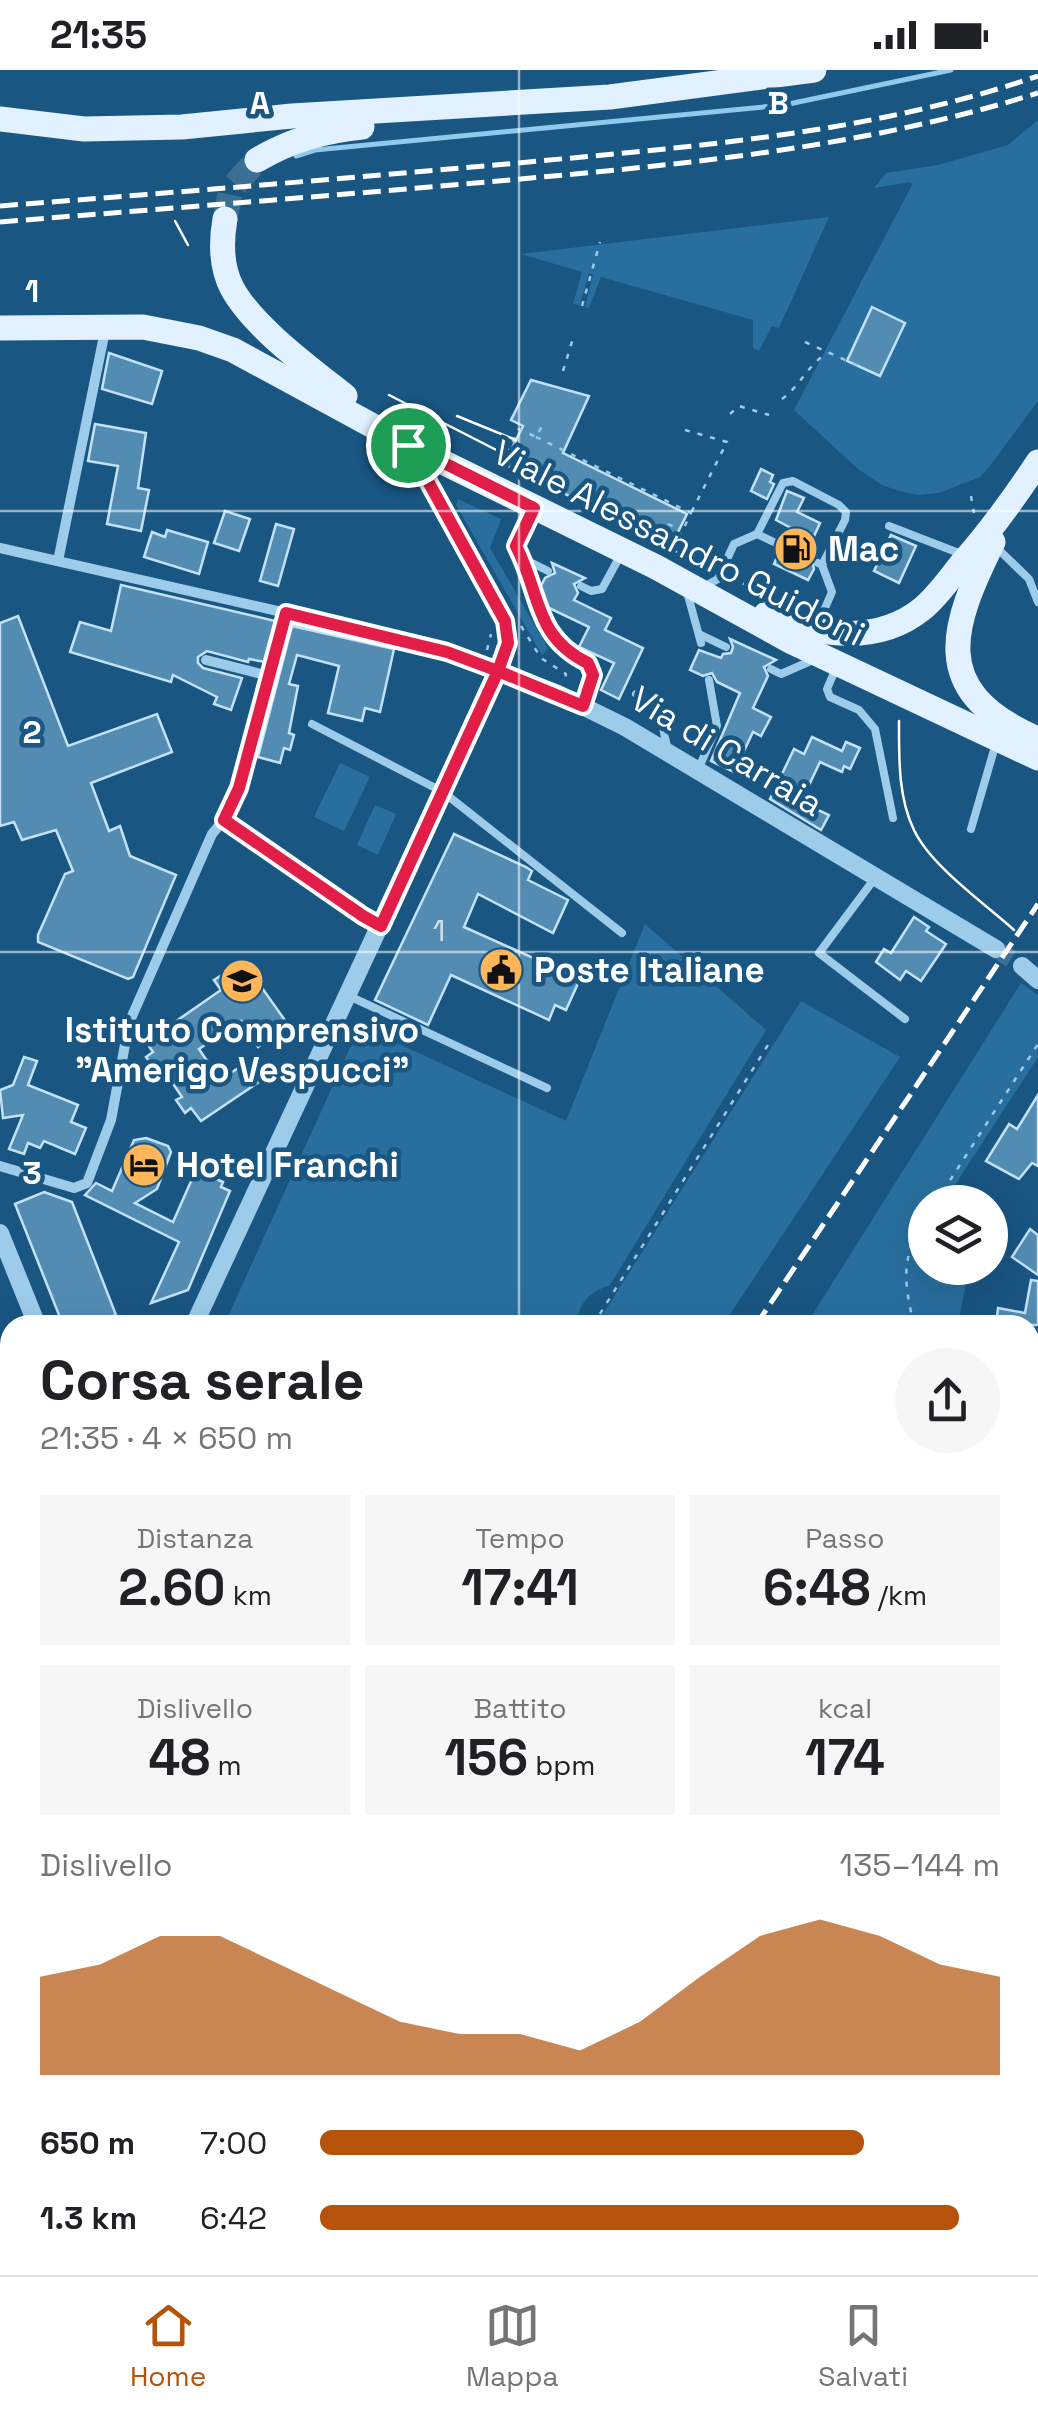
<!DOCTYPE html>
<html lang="it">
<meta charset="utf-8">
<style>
:root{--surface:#fff;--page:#f6f6f6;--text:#202124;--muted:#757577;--line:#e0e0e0;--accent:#b45309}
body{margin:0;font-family:"Space Grotesk",sans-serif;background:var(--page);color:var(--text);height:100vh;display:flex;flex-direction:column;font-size:38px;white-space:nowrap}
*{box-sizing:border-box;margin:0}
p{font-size:32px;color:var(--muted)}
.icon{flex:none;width:55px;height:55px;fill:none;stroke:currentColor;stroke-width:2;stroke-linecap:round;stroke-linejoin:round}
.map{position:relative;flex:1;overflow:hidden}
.details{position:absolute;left:0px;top:1245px;width:1040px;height:960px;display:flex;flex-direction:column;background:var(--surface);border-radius:30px 30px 0 0;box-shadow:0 10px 40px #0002}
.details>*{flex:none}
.buttons{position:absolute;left:908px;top:1115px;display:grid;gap:20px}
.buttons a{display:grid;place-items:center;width:100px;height:100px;border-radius:50%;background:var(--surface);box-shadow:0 10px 40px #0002;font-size:50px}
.pin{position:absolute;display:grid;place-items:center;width:85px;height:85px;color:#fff;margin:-42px;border:5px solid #fff;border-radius:50%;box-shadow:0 2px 10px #0007}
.round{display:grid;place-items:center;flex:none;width:105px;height:105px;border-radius:52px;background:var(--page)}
.headline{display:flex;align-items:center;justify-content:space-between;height:170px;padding:0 40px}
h1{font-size:55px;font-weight:600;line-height:75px}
.figures{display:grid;grid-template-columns:repeat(3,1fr);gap:15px;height:170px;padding:10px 40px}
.figures div{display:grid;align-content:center;border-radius:0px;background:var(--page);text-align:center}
.figures b{font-size:50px;font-weight:600}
.figures small{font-size:28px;font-weight:400}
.figures p{font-size:28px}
.chart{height:280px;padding:20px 40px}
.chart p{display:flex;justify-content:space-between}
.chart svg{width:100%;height:180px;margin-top:10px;fill:var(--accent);opacity:.7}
ul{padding:0 40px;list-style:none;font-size:32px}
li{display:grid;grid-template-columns:160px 120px 1fr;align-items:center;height:75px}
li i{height:25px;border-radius:12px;background:var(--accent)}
.status{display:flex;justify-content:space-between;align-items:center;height:70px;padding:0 50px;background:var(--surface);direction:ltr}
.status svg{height:28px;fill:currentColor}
.dock{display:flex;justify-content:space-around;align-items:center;height:140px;border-top:2px solid var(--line);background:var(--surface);font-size:28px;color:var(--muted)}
.dock a{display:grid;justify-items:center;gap:5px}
.dock .on{color:var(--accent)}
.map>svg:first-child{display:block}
.green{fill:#286f9f}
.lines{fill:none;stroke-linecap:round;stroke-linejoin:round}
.stream{stroke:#90c9ed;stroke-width:5}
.canal{stroke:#4f7c9d;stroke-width:18}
.building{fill:#538cb3;stroke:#c2e2f8;stroke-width:2.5}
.tertiary-tunnel{stroke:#3c6f95;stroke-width:18;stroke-dasharray:18 9;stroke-linecap:butt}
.primary-tunnel{stroke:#3c6f95;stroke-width:25;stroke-dasharray:25 12;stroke-linecap:butt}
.path{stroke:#9dcceb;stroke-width:2.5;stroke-dasharray:5 8;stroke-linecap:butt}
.service{stroke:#9dcceb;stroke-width:8}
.minor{stroke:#9dcceb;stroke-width:10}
.tertiary{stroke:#9dcceb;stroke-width:18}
.primary{stroke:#e1f1ff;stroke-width:25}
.tram{stroke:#fff;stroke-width:2.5}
.rail{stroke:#fff;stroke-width:5;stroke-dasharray:18 8;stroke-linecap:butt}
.route-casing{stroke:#fff;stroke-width:20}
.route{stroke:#e11d48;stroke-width:12}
.grid{fill:none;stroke:#fff;stroke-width:2.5;stroke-opacity:0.55}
.labels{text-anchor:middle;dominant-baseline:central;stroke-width:9;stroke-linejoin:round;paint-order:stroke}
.number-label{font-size:30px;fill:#d4e2ec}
.street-label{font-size:35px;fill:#fff;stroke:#195682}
.poi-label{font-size:35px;font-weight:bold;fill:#fff;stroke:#195682;text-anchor:start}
.grid-label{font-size:32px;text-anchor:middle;font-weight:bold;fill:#fff;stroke:#195682;stroke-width:9;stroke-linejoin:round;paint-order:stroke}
</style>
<div class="status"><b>21:35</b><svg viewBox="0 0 49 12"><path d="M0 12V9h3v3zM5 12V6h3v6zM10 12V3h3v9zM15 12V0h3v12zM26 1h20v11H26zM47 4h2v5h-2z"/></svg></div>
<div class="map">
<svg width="1038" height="2205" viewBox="0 0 1038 2205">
<rect width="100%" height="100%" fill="#195682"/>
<g class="green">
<path d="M1038,50V331L989,397L980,407L939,423L918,425L899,421L882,415L858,399L794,340L912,115L911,112L874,118L886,103L938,95L1008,75Z"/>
<path d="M829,147L779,258L772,256L759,281L753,278V250L601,207L589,238L585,237L593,205L589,203L580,235L573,234L582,202L521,184Z"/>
<path d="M458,429L501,449L490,478L548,578L542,585L456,435Z"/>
<path d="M340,693L370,707L344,761L314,747Z"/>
<path d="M375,735L396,744L378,785L357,775Z"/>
<path d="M645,854L766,960L610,1215C588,1223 580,1232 576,1255H224L360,956L566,1051Z"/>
<path d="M1021,913L1038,925V987L944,1132H925L922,1165L925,1167V1198H969L958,1255H806Z"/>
<path d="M801,931L900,987L723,1255H596Z"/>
</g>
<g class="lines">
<path class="stream" d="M296,86L315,80L784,35L951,0"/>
<g class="canal">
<path d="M0,1942L10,1950"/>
<path d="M332,2195L346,2205"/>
</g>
</g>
<g class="building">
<path d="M872,237L905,253L880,306L847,291Z"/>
<path d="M109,283L162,301L152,334L102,319Z"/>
<path d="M531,310L589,326L563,383L687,444L671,476L504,394L523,356L511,350Z"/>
<path d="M95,354L146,363L138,418L149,420L141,461L107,454L118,396L88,391Z"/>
<path d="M761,399L773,405L770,412L774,414L767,429L751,421Z"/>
<path d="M787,421L804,428L797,442L820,453L805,486L812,489L814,499L808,510L774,494L779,482L787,477L785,470L791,458L776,450Z"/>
<path d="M225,441L250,449L239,481L214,473Z"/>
<path d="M276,454L294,459L278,516L260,511Z"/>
<path d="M167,460L208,472L199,504L144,487L152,462L165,467Z"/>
<path d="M891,465L916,476L899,513L874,501Z"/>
<path d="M552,493L585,508L574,514L578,523L574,530L611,548L605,560L643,578L619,629L601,620L614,593L579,577L589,557L547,537L540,518L545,508L555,503Z"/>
<path d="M121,515L275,551L265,592L249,589L248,592L207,581L198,587V593L203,598L242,608L231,640L214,634L217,627L173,605L171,612L70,582L80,552L111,561Z"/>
<path d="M18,546L68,676L157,644L172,682L91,713L109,761L120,756L130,786L176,805L133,907L128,909L38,872V865L65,804L73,801L56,760L22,770L14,752L0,756V553Z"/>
<path d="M292,556L394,579L380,642L365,638L362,651L328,643L339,596L297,585L289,614L298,616L289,663L294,665L290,680L284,678L280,693L258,687Z"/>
<path d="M730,569L776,590L764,597L768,606L753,638L771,647L761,666L753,662L734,702L711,691L740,623L717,612L712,603L703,606L690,600L699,580L721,588L723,584L731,583L733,577Z"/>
<path d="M812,667L842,681L846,672L860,678L850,699L844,696L842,702L820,692L801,732L829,745L821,760L770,729L794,679L804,684Z"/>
<path d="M454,764L526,797L532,801L528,810L568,830L553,863L478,824L464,857L580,909L566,940L555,935L549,950L451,905L428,955L375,930Z"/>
<path d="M914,847L929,857L926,861L946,874L921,911L906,901L900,910L876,892L884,879L891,883Z"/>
<path d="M243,891L289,956L258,977L241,951L199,979L220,1010L246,993L259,1012L201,1051L191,1038L185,1043L176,1030L182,1027L161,996L155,1000L146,987L153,982L146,972L221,920L214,910Z"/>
<path d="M24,987L37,991L28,1015L78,1035L71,1052L86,1058L75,1084L44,1071L40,1078L28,1073L24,1084L9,1079L23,1045L3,1048L0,1020L13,1015Z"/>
<path d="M1038,1025V1096L1032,1093L1019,1109L986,1091L1009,1054L1017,1059Z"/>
<path d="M146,1068L168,1076L171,1082L157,1119L135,1133L173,1152L196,1100L223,1112L221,1117L230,1121L188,1220L151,1233L179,1172L85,1125L96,1113L112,1121L134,1070Z"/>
<path d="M44,1122L72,1132L116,1245L91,1255H63L15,1134Z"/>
<path d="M1030,1159L1038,1165V1205L1012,1187Z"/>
<path d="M1031,1210L1038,1211V1255H996L998,1238L1025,1243Z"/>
</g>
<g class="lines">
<path class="tertiary-tunnel" d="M996,879L1022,896"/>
<path class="primary-tunnel" d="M225,149L231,119L257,90"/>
<g class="path">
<path d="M582,236L600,172"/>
<path d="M805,272L863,298"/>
<path d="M563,301L574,265"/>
<path d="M782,329C801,315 809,293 828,283"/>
<path d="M730,344L739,336L769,345"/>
<path d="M685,360L727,372L691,443"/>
<path d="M536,367L691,443L673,480L659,473"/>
<path d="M501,395L519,359L536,367L542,356"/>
<path d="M971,426L974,443"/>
<path d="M668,454L680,460"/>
<path d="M673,480L711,498"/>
<path d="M731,508L765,524"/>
<path d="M521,556L541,588L566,604L565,608"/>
<path d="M487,580L491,564"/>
<path d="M936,1132L1038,974"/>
<path d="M593,1255L768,975"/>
<path d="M914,1255C904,1212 900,1188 925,1150"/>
<path d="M1036,1406L1038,1540"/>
<path d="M1030,1879L1038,1862"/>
</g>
<g class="service">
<path d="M532,442L516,476L522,488L548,501"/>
<path d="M889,456L964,485"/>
<path d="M757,464L783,413L793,411L839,435L846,442L845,450L822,495"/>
<path d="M996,477L1029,509L1038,532"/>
<path d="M522,488C531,513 543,564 564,581C572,588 586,588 591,597C598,609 587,624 584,635"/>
<path d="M818,493L822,495L832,522L821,547L822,556"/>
<path d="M707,515L718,509L734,474L757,464L780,475"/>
<path d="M581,516L591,521L602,519L620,486"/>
<path d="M687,522L701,573"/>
<path d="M699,564L726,577"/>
<path d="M836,598L827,619L830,627L859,640L875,659L893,748"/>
<path d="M771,599L781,604L813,590"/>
<path d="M636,624L659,640L668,681"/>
<path d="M312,654L443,722L622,863"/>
<path d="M698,700L717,656L709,610"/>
<path d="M971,759L996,673"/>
<path d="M875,808L819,883L905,949"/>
<path d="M349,926L547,1018"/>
<path d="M1030,1575L1038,1576"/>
<path d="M1030,1724L1038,1728"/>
<path d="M0,2125L10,2119"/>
<path d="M527,2205L533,2195"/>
<path d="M870,2205L875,2195"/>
</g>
<g class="minor">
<path d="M0,478L286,543L447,583L498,601L508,573L505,551L414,384"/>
<path d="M58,491L106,256"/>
<path d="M206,590L269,606"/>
<path d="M224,750L381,856"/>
<path d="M0,1096L74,1118L87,1113L111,1050L129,953L212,764C248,726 272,597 286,543"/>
<path d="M1030,1390L1038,1393"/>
<path d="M0,1402L10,1392"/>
<path d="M0,1987L10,1995"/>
<path d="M271,2195L284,2205"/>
</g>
<g class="tertiary">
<path d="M1022,896L1038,910"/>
<path d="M0,1163L37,1255"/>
<path d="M194,1255L498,601L558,624L625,657L996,879"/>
<path d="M1030,1925L1038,1907"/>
</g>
<g class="primary">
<path d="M0,49L84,59L182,57L292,46L610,27L814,0"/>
<path d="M257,90C291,70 323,61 362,57"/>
<path d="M225,149C221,172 221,197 232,218C252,256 311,299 345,326"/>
<path d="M0,258L143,257L199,268L233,280L408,375L656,497L792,572L1038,688"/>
<path d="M993,472C952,555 928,619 1031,666"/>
<path d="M766,544C816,565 876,576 922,539C938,526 950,508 963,492C991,460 1015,427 1038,392"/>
<path d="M0,1516L10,1521"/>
<path d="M1030,1996L1038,2000"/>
</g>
<g class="tram">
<path d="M175,151L188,175"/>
<path d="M389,325L508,386"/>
<path d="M457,346L516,370"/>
<path d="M899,651C899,688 898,727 914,760C931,796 984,833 1014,860"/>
</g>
<g class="rail">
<path d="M0,136C169,123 338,109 507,94C686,77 867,65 1038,6"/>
<path d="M0,152C184,137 369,123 553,106C717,91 879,73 1038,23"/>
<path d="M756,1255L1038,834"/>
<path d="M0,2186L10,2180"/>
</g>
</g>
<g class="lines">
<defs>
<path id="route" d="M408,375L505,551L508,573L498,601L447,582L286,543L239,718L224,750L363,846L381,856L498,601L583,636L593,605L588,593C534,567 541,524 516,476L534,438L408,375"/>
</defs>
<use href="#route" class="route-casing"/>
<use href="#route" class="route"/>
</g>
<path class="grid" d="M519,0V1255M0,441H1038M0,882H1038M0,1323H10M1030,1323H1038M0,1764H10M1030,1764H1038M519,2195V2205"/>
<defs>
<symbol id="fuel-disc" viewBox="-11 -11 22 22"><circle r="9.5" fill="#feb658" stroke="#195682"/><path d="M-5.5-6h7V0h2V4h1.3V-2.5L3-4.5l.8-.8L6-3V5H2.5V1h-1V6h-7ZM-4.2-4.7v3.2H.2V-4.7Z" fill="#111"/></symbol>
<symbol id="civic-disc" viewBox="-11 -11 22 22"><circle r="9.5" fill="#feb658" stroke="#195682"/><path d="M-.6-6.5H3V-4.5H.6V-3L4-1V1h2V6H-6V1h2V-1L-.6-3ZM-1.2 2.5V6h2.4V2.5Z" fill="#111"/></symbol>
<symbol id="school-disc" viewBox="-11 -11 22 22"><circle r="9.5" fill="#feb658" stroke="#195682"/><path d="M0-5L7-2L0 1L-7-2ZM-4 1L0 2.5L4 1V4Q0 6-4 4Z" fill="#111"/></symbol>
<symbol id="hotel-disc" viewBox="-11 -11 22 22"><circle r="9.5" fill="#feb658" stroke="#195682"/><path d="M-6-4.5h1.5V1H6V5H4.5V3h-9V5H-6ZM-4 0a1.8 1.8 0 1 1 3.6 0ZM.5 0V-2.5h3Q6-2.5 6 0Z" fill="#111"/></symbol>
</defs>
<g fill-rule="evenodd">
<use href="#fuel-disc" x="771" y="454" width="50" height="50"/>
<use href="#civic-disc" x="476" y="875" width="50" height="50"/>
<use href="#school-disc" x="217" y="886" width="50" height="50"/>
<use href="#hotel-disc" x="119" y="1070" width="50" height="50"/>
</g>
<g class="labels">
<g class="number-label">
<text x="439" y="860">1</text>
</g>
<g class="street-label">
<text transform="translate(679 473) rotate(27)">Viale Alessandro Guidoni</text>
<text transform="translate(727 681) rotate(31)">Via di Carraia</text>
</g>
<g class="poi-label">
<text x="828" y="479">Mac</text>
<text x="534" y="900">Poste Italiane</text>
<text x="242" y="960" text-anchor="middle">Istituto Comprensivo<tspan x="242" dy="40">"Amerigo Vespucci"</tspan></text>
<text x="176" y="1095">Hotel Franchi</text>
</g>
</g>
<g class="grid-label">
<text x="260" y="44">A</text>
<text x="778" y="44">B</text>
<text x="32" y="232">1</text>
<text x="32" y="673">2</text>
<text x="32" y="1114">3</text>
</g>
</svg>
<div class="buttons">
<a><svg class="icon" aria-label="layers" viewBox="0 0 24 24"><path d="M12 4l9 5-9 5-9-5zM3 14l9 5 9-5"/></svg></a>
</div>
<div class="pin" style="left:408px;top:375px;background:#1e9e55"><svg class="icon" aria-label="arrive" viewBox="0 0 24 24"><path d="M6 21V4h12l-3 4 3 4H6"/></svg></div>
<section class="details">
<div class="headline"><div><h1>Corsa serale</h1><p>21:35 · 4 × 650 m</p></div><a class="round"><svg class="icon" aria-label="share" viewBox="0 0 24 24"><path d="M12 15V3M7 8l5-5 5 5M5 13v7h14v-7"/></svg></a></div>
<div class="figures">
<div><p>Distanza</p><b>2.60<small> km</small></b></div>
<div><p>Tempo</p><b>17:41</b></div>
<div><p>Passo</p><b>6:48<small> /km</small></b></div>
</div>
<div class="figures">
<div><p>Dislivello</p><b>48<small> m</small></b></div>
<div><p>Battito</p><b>156<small> bpm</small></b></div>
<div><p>kcal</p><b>174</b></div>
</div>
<div class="chart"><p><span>Dislivello</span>135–144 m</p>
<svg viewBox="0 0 160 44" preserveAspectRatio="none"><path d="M0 44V20L10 17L20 10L30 10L40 17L50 24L60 31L70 34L80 34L90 38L100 31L110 20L120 10L130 6L140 10L150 17L160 20V44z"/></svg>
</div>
<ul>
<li><b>650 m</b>7:00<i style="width:80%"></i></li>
<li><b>1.3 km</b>6:42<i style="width:94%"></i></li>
</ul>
</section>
</div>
<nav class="dock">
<a class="on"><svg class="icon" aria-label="home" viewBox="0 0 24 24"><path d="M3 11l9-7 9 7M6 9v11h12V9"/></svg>Home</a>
<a><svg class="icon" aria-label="map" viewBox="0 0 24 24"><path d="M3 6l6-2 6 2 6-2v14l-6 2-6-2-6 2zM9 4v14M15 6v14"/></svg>Mappa</a>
<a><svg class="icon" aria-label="saved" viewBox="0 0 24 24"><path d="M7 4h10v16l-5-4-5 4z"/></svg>Salvati</a>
</nav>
